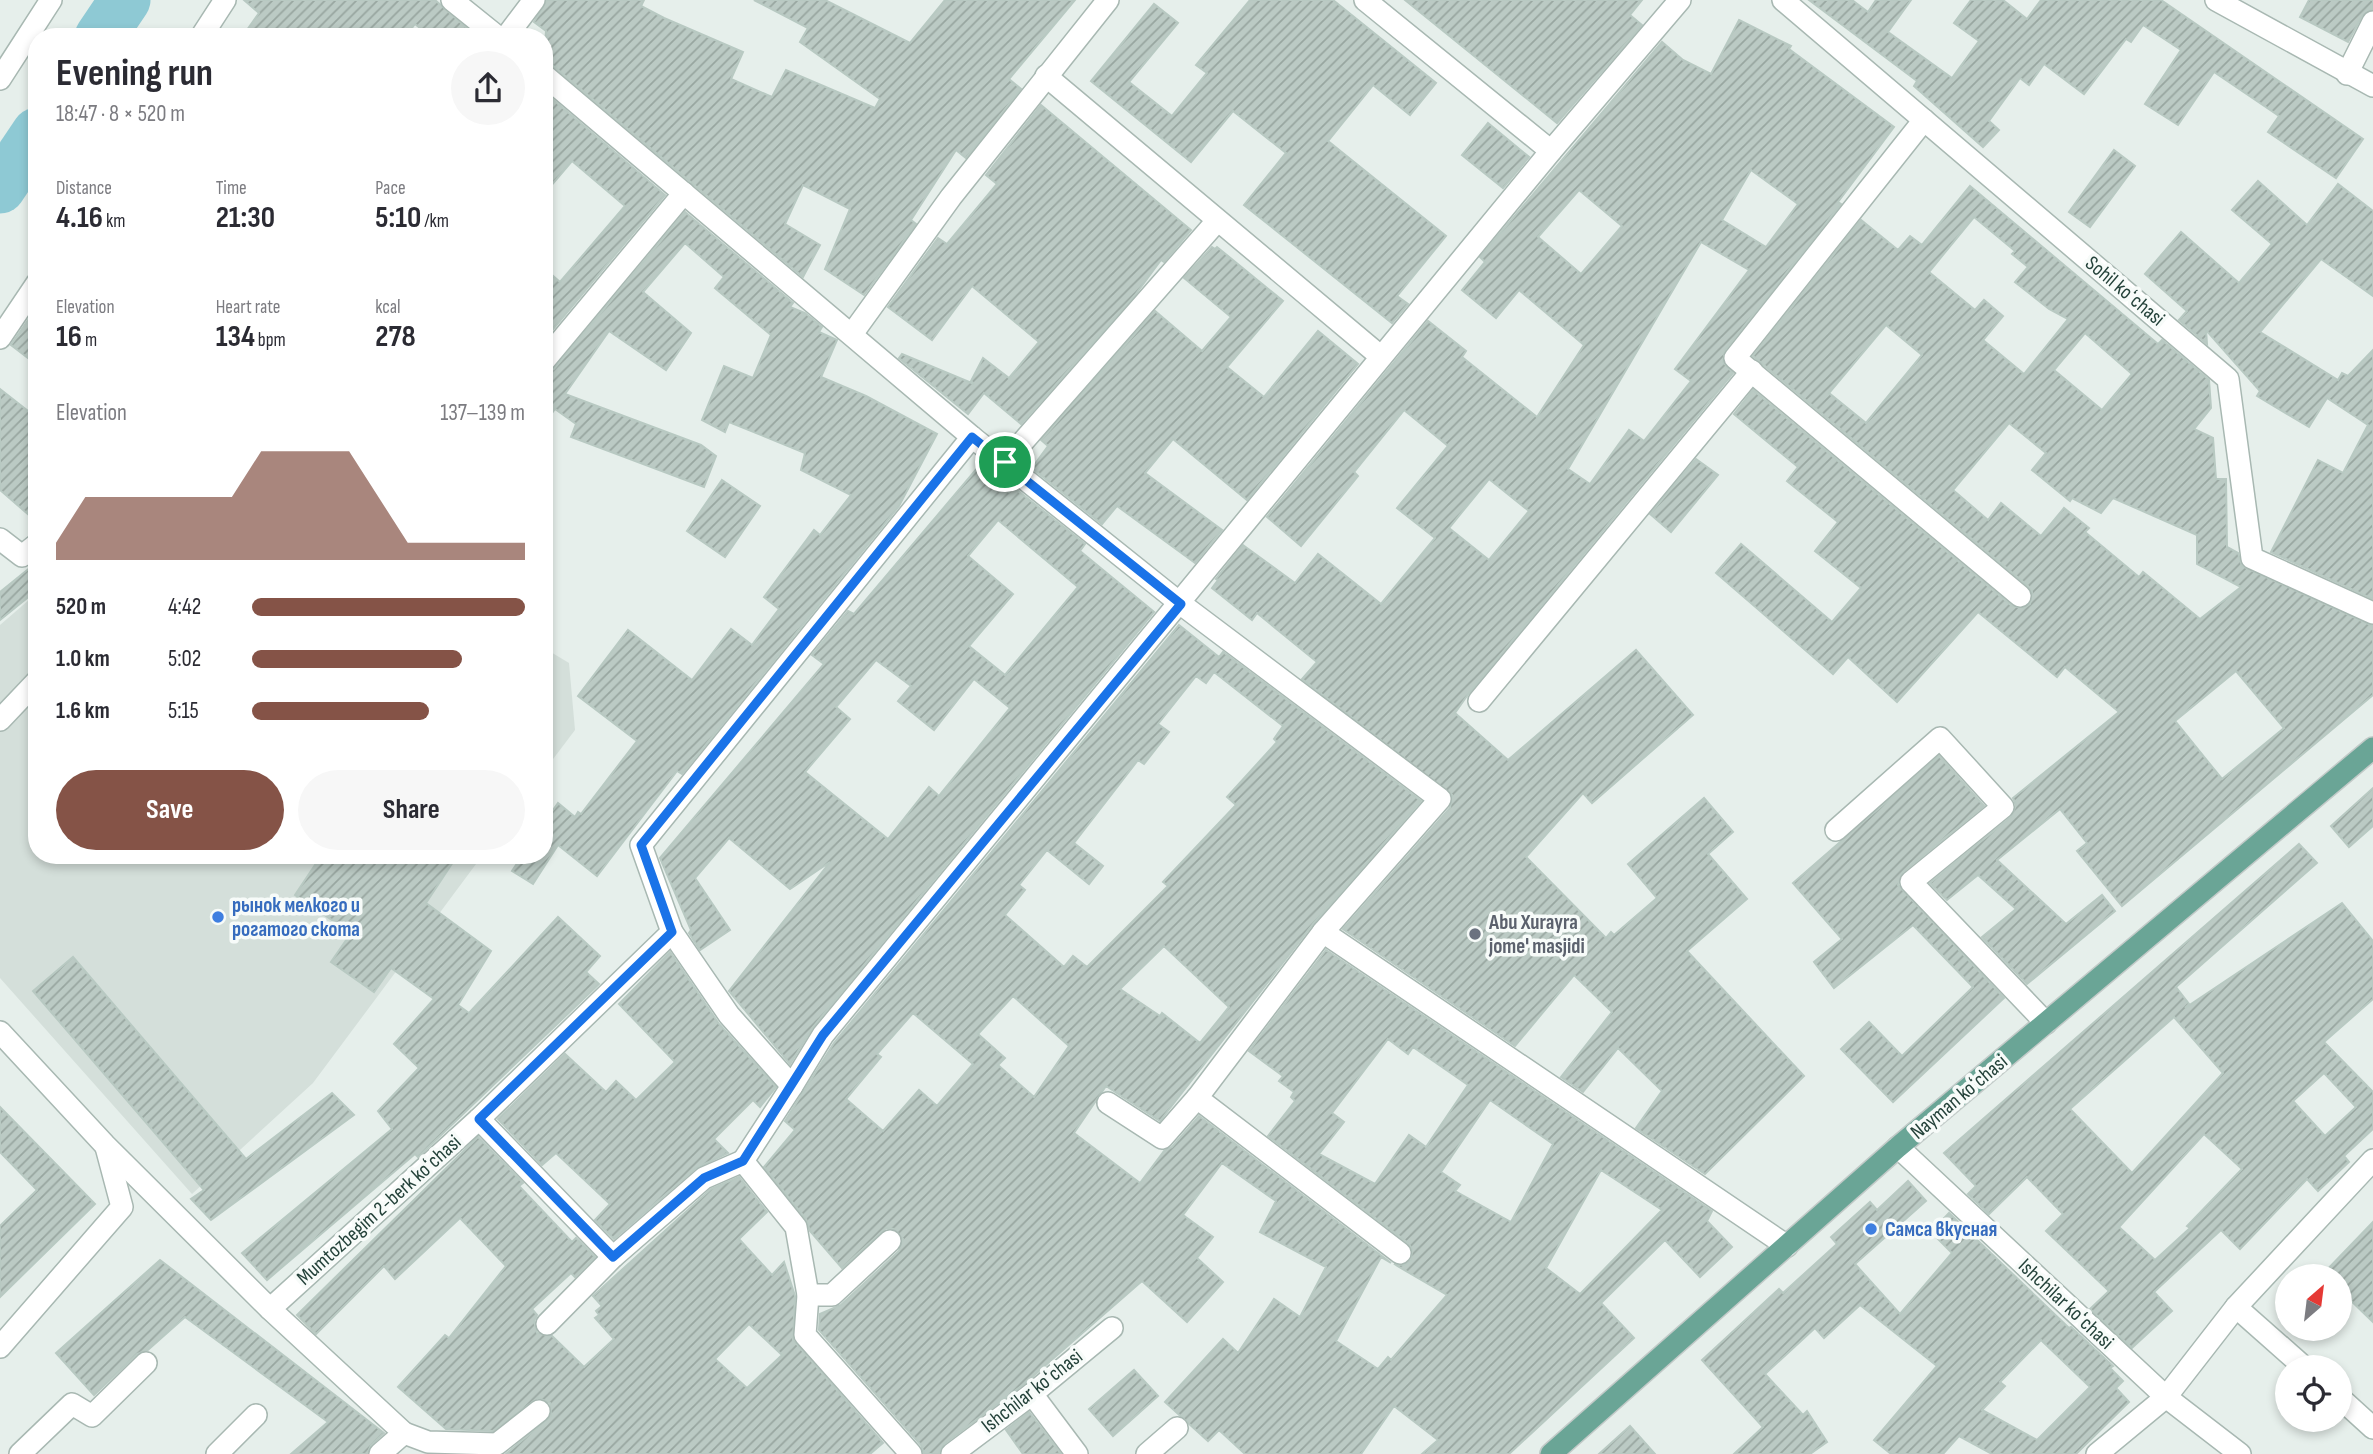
<!DOCTYPE html>
<meta charset="utf-8">
<style>
:root{--surface:#fff;--page:#f7f7f7;--text:#2b2b33;--muted:#7c7c81;--accent:#855347}
body{margin:0;font-family:"Sofia Sans Condensed",sans-serif;background:var(--page);color:var(--text);height:100vh;display:flex;flex-direction:column;font-size:26px;white-space:nowrap}
*{box-sizing:border-box;margin:0}
p{font-size:23px;color:var(--muted)}
.icon{flex:none;width:38px;height:38px;fill:none;stroke:currentColor;stroke-width:2;stroke-linecap:round;stroke-linejoin:round}
.map{position:relative;flex:1;overflow:hidden}
.panel{position:absolute;left:28px;top:28px;width:525px;height:836px;display:flex;flex-direction:column;background:var(--surface);border-radius:28px;box-shadow:0 4px 10px #0003}
.panel>*{flex:none}
.needle{width:46px;rotate:28deg}
.tools{position:absolute;left:2275px;top:1264px;display:grid;gap:14px}
.tools a{display:grid;place-items:center;width:77px;height:77px;border-radius:50%;background:var(--surface);box-shadow:0 4px 10px #0003;font-size:35px}
.pin{position:absolute;display:grid;place-items:center;width:60px;height:60px;color:#fff;margin:-30px;border:4px solid #fff;border-radius:50%;box-shadow:0 2px 7px #0007}
.round{display:grid;place-items:center;flex:none;width:74px;height:74px;border-radius:37px;background:var(--page)}
.summary{display:flex;align-items:center;justify-content:space-between;height:119px;padding:0 28px}
h1{font-size:38px;font-weight:700;line-height:52px}
.metrics{display:grid;grid-template-columns:repeat(3,1fr);gap:10px;height:119px;padding:7px 28px}
.metrics div{display:grid;align-content:center}
.metrics b{font-size:30px;font-weight:700}
.metrics small{font-size:19px;font-weight:400}
.metrics p{font-size:19px}
.chart{height:196px;padding:14px 28px}
.chart p{display:flex;justify-content:space-between}
.chart svg{width:100%;height:126px;margin-top:7px;fill:var(--accent);opacity:.7}
.action{display:flex;gap:14px;margin-top:auto;padding:14px 28px}
.action a{flex:1;height:80px;border-radius:42px;background:var(--accent);color:#fff;font-size:28px;font-weight:700;line-height:80px;text-align:center}
.action a+a{background:var(--page);color:var(--text)}
ul{padding:0 28px;list-style:none;font-size:23px}
li{display:grid;grid-template-columns:112px 84px 1fr;align-items:center;height:52px}
li i{height:18px;border-radius:9px;background:var(--accent)}
.map>svg:first-child{display:block}
.built{fill:#d4dfda}
.lines{fill:none;stroke-linecap:round;stroke-linejoin:round}
.river{stroke:#8ec9d4;stroke-width:51}
.building{fill:url(#building-hatch);stroke:#b8c9c2;stroke-width:2;fill-rule:evenodd}
.minor-casing{stroke:#a8b8b2;stroke-width:24}
.major-casing{stroke:#c2cac8;stroke-width:24}
.minor{stroke:#fff;stroke-width:21}
.major{stroke:#6aa596;stroke-width:21}
.route-casing{stroke:#fff;stroke-width:14}
.route{stroke:#1a73e8;stroke-width:9}
.shop-dot{fill:#3f7fe0;stroke:#f7fbf9;stroke-width:2.5}
.worship-dot{fill:#6b7280;stroke:#f7fbf9;stroke-width:2.5}
.labels{text-anchor:middle;dominant-baseline:central;stroke-width:7;stroke-linejoin:round;paint-order:stroke}
.street-label{font-size:21px;fill:#24423a;stroke:#f7fbf9}
.shop-label{font-size:21px;font-weight:bold;fill:#366cbe;stroke:#f7fbf9;text-anchor:start}
.worship-label{font-size:21px;font-weight:bold;fill:#5b616d;stroke:#f7fbf9;text-anchor:start}
</style>
<div class="map">
<svg width="2373" height="1454" viewBox="0 0 2373 1454">
<defs>
<pattern id="building-hatch" width="6" height="6" patternUnits="userSpaceOnUse" patternTransform="scale(1.75)"><rect width="6" height="6" fill="#bbcac4"/><path d="M-1 1l2-2M0 6l6-6M5 7l2-2" fill="none" stroke="#98a6a0"/></pattern>
</defs>
<rect width="100%" height="100%" fill="#e6efeb"/>
<g class="built">
<path d="M37,593V856H482L313,1083L192,1194L0,978V625Z"/>
<path d="M544,648L569,663L575,730L544,771Z"/>
</g>
<g class="lines">
<g class="river">
<path d="M100,37L125,0"/>
<path d="M0,188L37,133"/>
</g>
</g>
<g class="building">
<path d="M244,0H435L477,37H431L415,24L405,37H242L259,13Z"/>
<path d="M547,0H644L641,6L664,18L743,52L731,79L772,97L786,70L875,108L880,99L800,42L808,28L754,0H825L910,43L945,0H1075L1009,79L1021,89L966,158L956,150L911,220L916,224L864,295L825,269L850,209L803,185L785,224L820,245L803,277L552,65L544,62L546,31L534,22Z"/>
<path d="M1250,0H1333L1436,83L1410,115L1373,85L1328,141L1446,236L1397,296L1408,304L1392,323L1244,205L1286,153L1233,111L1191,162L1091,81L1154,4L1178,23L1129,82L1172,116L1207,73L1196,65Z"/>
<path d="M1405,0H1642L1630,15L1642,25L1557,123Z"/>
<path d="M1809,0H1852L1868,12L1876,0H1911L1888,32L1952,78L1979,41L1954,23L1971,0H2003L2027,19L2041,0H2161L2363,139L2336,178L2268,132L2279,116L2214,72L2178,125L2145,104L2181,50L2143,25L2131,42L2126,39L2084,94L2044,64L2029,85L2020,78L1989,121L1999,130L1983,147L1914,86L1917,81Z"/>
<path d="M2309,0H2373V9L2362,16L2348,42L2300,17Z"/>
<path d="M1739,20L1791,46L1789,49L1894,127L1838,202L1841,204L1725,350L1723,362L1733,373L1469,693L1455,713L1508,760L1636,650L1693,715L1592,803L1583,793L1526,857L1606,938L1611,932L1614,935L1657,898L1628,864L1704,798L1733,832L1708,854L1747,899L1687,951L1804,1076L1705,1174L1636,1128L1662,1091L1618,1048L1583,1092L1561,1077L1612,1012L1574,975L1515,1046L1343,929L1450,808L1452,795L1302,679L1317,662L1257,613L1252,620L1212,588L1218,580L1216,579L1243,545L1295,583L1318,554L1381,604L1435,538L1397,508L1448,446L1404,410L1354,472L1358,476L1301,546L1267,517L1428,321L1466,351L1462,357L1537,417L1584,345L1519,290L1496,318L1462,290L1485,262L1480,257L1662,42L1683,60L1711,74ZM1751,170L1798,204L1766,247L1722,220ZM1579,190L1622,226L1581,274L1538,237ZM1701,242L1749,270L1675,369L1691,381L1644,441L1629,430L1590,484L1568,469ZM1489,479L1529,511L1489,560L1449,528Z"/>
<path d="M544,92L665,195L544,340V268L560,282L625,206L572,161L544,194Z"/>
<path d="M1041,105L1191,230L1164,262L1161,260L1135,295L1021,424L984,393L968,414L899,358L902,354L974,384L971,381L983,358L1009,378L1039,342L972,286L932,340L888,307L938,238L947,244L997,184L986,175Z"/>
<path d="M1488,123L1529,157L1503,188L1462,155Z"/>
<path d="M2114,150L2135,166L2090,227L2069,212Z"/>
<path d="M2258,181L2307,225L2338,184L2373,211V296L2321,259L2260,332L2338,380L2342,373L2348,376L2373,350V599L2271,552L2318,460L2343,473L2368,425L2327,398L2309,427L2257,396L2260,391L2206,330L2207,344L2179,320L2187,311L2145,274L2181,232L2239,283L2272,244L2232,210Z"/>
<path d="M1970,186L2158,344L2162,340L2209,380L2211,408L2194,429L2213,438L2216,479H2226L2227,547L2238,553L2242,566L2373,626V695L2122,906L2077,851L2087,843L2060,809L1997,860L2066,924L2102,895L2115,911L2027,984L1982,937L2016,909L1978,875L1947,900L1930,883L2011,817L2016,805L2013,798L2119,712L2065,667L2057,677L1978,612L1897,702L1848,657L1833,674L1716,573L1741,544L1832,622L1861,588L1815,551L1838,522L1787,481L1798,467L1734,414L1753,390L2012,606L2024,608L2030,604L2032,592L2028,586L1753,356L1861,220L1898,250L1910,236L1922,245ZM1974,217L2015,251L2012,254L2028,267L2015,282L2049,309L2068,319L2024,374L1983,340L2003,316L1984,300L1975,310L1929,272ZM1886,325L1922,355L1866,423L1829,393ZM2085,333L2132,374L2102,410L2054,370ZM2009,423L2046,453L2032,470L2070,501L2072,498L2101,513L2113,498L2197,535V564L2241,587L2200,619L2143,572L2139,577L2085,532L2089,528L2064,508L2041,536L2001,503L1988,520L1953,490ZM2236,671L2284,728L2222,779L2175,721Z"/>
<path d="M685,212L793,303L790,307L805,313L822,327L819,332L837,340L821,377L866,396L937,434L899,506L682,774L677,771L597,876L558,845L533,884L512,871L522,856H544V823L558,803L575,817L578,812L581,814L637,741L578,696L628,630L692,680L731,629L752,645L779,609L764,597L814,530L820,535L851,495L801,470L805,453L729,422L725,432L702,420L724,366L753,378L771,335L715,288L724,277L685,243L643,292L691,333L666,370L609,331L565,394L701,445L716,456L704,487L571,437L576,424L555,409L544,424V374L554,369Z"/>
<path d="M1212,247L1215,249L1217,247L1283,301L1227,367L1264,397L1318,331L1358,364L1247,500L1173,439L1145,473L1222,530L1195,563L1117,506L1102,524L1032,468L1048,446L1041,440L1155,311L1202,351L1231,317L1184,278Z"/>
<path d="M37,307V365L11,345Z"/>
<path d="M0,389L37,418V522L0,490Z"/>
<path d="M1696,459L1718,475L1671,532L1650,514Z"/>
<path d="M979,466L1009,492L1013,487L1085,544L1080,551L1154,612L813,1027L790,1064L729,991L830,862L790,889L729,838L695,878L730,930L700,950L689,933L691,930L660,858L824,664L812,655L848,611L854,614ZM998,520L1078,587L1005,675L969,646L1013,594L968,556ZM876,660L911,686L898,701L934,730L974,679L1010,708L939,796L929,787L888,839L805,772L850,719L836,707Z"/>
<path d="M722,480L760,506L725,557L687,531Z"/>
<path d="M37,562V590L0,620V592Z"/>
<path d="M1179,625L1219,657L1223,652L1421,801L1313,924L1160,1121L1106,1086L1074,1133L1140,1183L1164,1151L1172,1147L1199,1116L1391,1263L1381,1257L1336,1341L1378,1369L1388,1357L1391,1360L1447,1295L1394,1264L1404,1265L1411,1260L1412,1249L1408,1243L1268,1136L1295,1101L1291,1097L1294,1092L1279,1081L1283,1076L1249,1051L1326,950L1712,1211L1707,1221L1732,1247L1700,1277L1665,1240L1601,1303L1634,1338L1509,1454H1422L1438,1440L1394,1406L1361,1454H1245L1219,1430L1208,1441L1165,1402L1223,1339L1238,1353L1274,1299L1300,1317L1326,1267L1260,1232L1276,1201L1222,1163L1183,1215L1213,1237L1197,1258L1223,1282L1187,1322L1142,1281L1024,1384L944,1444L939,1454H924L921,1445L819,1330L820,1314L841,1305L899,1251L903,1239L894,1229L886,1228L842,1268L810,1231L806,1219L764,1167L795,1130L785,1121L834,1043ZM1214,672L1283,726L1274,739L1277,742L1227,797L1236,805L1163,882L1168,886L1087,967L1073,956L1064,967L1005,915L1025,890L1019,885L1047,850L1089,884L1103,866L1074,843L1138,760L1144,764L1169,732L1158,724L1196,676L1206,683ZM1164,946L1229,1007L1200,1043L1162,1013L1160,1016L1120,989ZM1013,996L1069,1046L1034,1097L998,1065L1005,1058L978,1034ZM913,1013L973,1064L937,1106L919,1090L883,1131L846,1099L881,1057L877,1054ZM1388,1039L1408,1054L1413,1047L1468,1085L1426,1147L1409,1135L1375,1184L1319,1154L1344,1122L1332,1113ZM1490,1100L1553,1144L1511,1222L1455,1191L1460,1185L1441,1172ZM1601,1170L1662,1210L1580,1294L1546,1268Z"/>
<path d="M1939,756L1984,806L1903,872L1898,885L2004,998L1893,1102L1841,1049L1869,1022L1902,1056L1973,987L1913,925L1834,988L1814,962L1842,939L1793,883Z"/>
<path d="M2373,788V826L2349,847L2331,826Z"/>
<path d="M2299,844L2317,863L2176,987L2189,1004L2185,1008L2342,903L2373,941V999L2324,1042L2373,1092V1129L2344,1156L2349,1162L2318,1191L2307,1179L2240,1249L2221,1230L2154,1292L2172,1311L2132,1348L2090,1309L2109,1291L2046,1231L2063,1214L2027,1177L1989,1214L1968,1194L1976,1186L1944,1153ZM2174,1017L2223,1073L2132,1173L2070,1109ZM2324,1073L2356,1107L2325,1136L2293,1101ZM2204,1134L2242,1169L2187,1226L2190,1228L2155,1260L2119,1227Z"/>
<path d="M321,856H457L426,903L491,951L458,1005L469,1013L558,917L600,956L586,972L599,984L418,1157L415,1154L267,1280L242,1253L392,1129L378,1111L419,1068L394,1044L434,999L391,968L374,992L331,962L351,933L295,895Z"/>
<path d="M670,952L719,1024L776,1087L760,1107L753,1100L714,1139L728,1153L696,1168L614,1239L595,1220L610,1204L556,1153L542,1165L498,1119L565,1054L606,1092L616,1081L636,1100L675,1062L619,1004Z"/>
<path d="M73,957L246,1159L332,1093L354,1115L211,1220L191,1199L204,1190L33,991Z"/>
<path d="M0,1107L95,1204L0,1297V1226L37,1190L0,1152Z"/>
<path d="M478,1137L523,1183L519,1186L572,1242L576,1238L595,1257L575,1277L571,1273L532,1309L537,1315L534,1321L537,1333L552,1336L584,1367L614,1339L595,1318L599,1315L596,1311L602,1306L593,1296L711,1189L739,1177L767,1212L739,1239L772,1275L784,1262L795,1296L793,1340L883,1443L870,1454H506L551,1416L550,1403L538,1398L493,1431L446,1429L398,1387L445,1335L449,1338L506,1266L460,1218L395,1279L384,1266L316,1334L297,1315ZM749,1324L782,1355L747,1388L715,1359Z"/>
<path d="M1908,1181L1926,1201L1855,1264L1900,1314L1952,1253L1931,1232L1949,1213L2069,1328L2071,1327L2113,1366L2110,1368L2123,1381L2116,1388L2129,1402L2076,1454H1992L1959,1436L1943,1454H1891L1874,1440L1937,1366L1860,1305L1824,1338L1815,1328L1765,1374L1803,1415L1807,1411L1827,1442L1810,1454H1734L1763,1427L1702,1360L1779,1289L1783,1293L1837,1244L1831,1237L1870,1202L1877,1210ZM2041,1340L2090,1387L2037,1440L1982,1410L2005,1386L2000,1382Z"/>
<path d="M2373,1222V1322L2340,1290V1276H2321Z"/>
<path d="M160,1260L384,1433L371,1445L367,1454H291L328,1422L185,1317L148,1350L137,1354L94,1395L56,1353Z"/>
<path d="M1134,1370L1158,1396L1113,1436L1089,1409Z"/>
<path d="M1029,1412L1061,1454H1023L1006,1430Z"/>
<path d="M1630,1426L1655,1454H1599Z"/>
</g>
<g class="lines">
<defs>
<g id="minor">
<path d="M452,0L498,37"/>
<path d="M1365,0L1551,151"/>
<path d="M1783,0L2228,379L2252,558L2373,613"/>
<path d="M2216,0L2373,86"/>
<path d="M201,37L225,0"/>
<path d="M506,37L534,0"/>
<path d="M2347,74L2373,22"/>
<path d="M544,75L972,437L1181,604L1440,799L1323,932L1197,1098L1400,1253"/>
<path d="M1046,76L1373,350"/>
<path d="M0,79L51,0"/>
<path d="M1924,120L1735,358L2020,596"/>
<path d="M852,334L951,197L1108,0"/>
<path d="M0,338L37,283"/>
<path d="M544,361L684,193"/>
<path d="M972,437L641,845L672,932L729,1015L792,1086L823,1035L1551,151L1680,0"/>
<path d="M1005,462L1217,221"/>
<path d="M0,539L22,556L37,544"/>
<path d="M1479,701L1752,371"/>
<path d="M0,720L37,681"/>
<path d="M1836,830L1940,738L2003,807L1911,882L2046,1023"/>
<path d="M1323,932L1787,1246"/>
<path d="M0,1032L105,1145L270,1309"/>
<path d="M792,1086L743,1161L796,1227L808,1295L805,1335L911,1454"/>
<path d="M1108,1103L1162,1138L1197,1098"/>
<path d="M479,1119L613,1257"/>
<path d="M1898,1147L2166,1397L2240,1454"/>
<path d="M808,1295H832L890,1241"/>
<path d="M2236,1307L2304,1367"/>
<path d="M547,1324L613,1257L704,1178L743,1161"/>
<path d="M0,1347L122,1207L106,1147"/>
<path d="M1032,1394L1077,1454"/>
<path d="M2340,1398L2373,1428"/>
<path d="M404,1433L428,1442L497,1444L539,1411"/>
<path d="M20,1454L72,1404L92,1416L146,1363"/>
<path d="M217,1454L256,1415"/>
<path d="M380,1454L404,1433L270,1309L479,1119L672,932"/>
<path d="M952,1454L1032,1394L1112,1328"/>
<path d="M1147,1454L1177,1428"/>
<path d="M2097,1454L2166,1397L2236,1307L2373,1160"/>
</g>
<path id="major" d="M1551,1454L1898,1147L2373,748"/>
</defs>
<use href="#minor" class="minor-casing"/>
<use href="#major" class="major-casing"/>
<use href="#minor" class="minor"/>
<use href="#major" class="major"/>
</g>
<g class="lines">
<defs>
<path id="route" d="M972,437L1181,604L823,1035L743,1161L704,1178L613,1257L479,1119L672,932L641,845Z"/>
</defs>
<use href="#route" class="route-casing"/>
<use href="#route" class="route"/>
</g>
<g class="shop-dot">
<circle cx="218" cy="917" r="7"/>
<circle cx="1871" cy="1229" r="7"/>
</g>
<circle class="worship-dot" cx="1475" cy="934" r="7"/>
<g class="labels">
<g class="street-label">
<text transform="translate(2125 291) rotate(40)">Sohil koʻchasi</text>
<text transform="translate(1959 1097) rotate(-40)">Nayman koʻchasi</text>
<text transform="translate(379 1210) rotate(-42)">Mumtozbegim 2-berk koʻchasi</text>
<text transform="translate(2066 1304) rotate(43)">Ishchilar koʻchasi</text>
<text transform="translate(1032 1391) rotate(-38)">Ishchilar koʻchasi</text>
</g>
<g class="shop-label">
<text x="232" y="905">рынок мелкого и<tspan x="232" dy="24">рогатого скота</tspan></text>
<text x="1885" y="1229">Самса вкусная</text>
</g>
<g class="worship-label">
<text x="1489" y="922">Abu Xurayra<tspan x="1489" dy="24">jome' masjidi</tspan></text>
</g>
</g>
</svg>
<div class="tools">
<a><svg class="needle" viewBox="-14 -14 28 28"><path d="M0-13l5 13h-10z" fill="#e53935"/><path d="M0 13l5-13h-10z" fill="#7c7c81"/></svg></a>
<a><svg class="icon" aria-label="locate" viewBox="0 0 24 24"><circle cx="12" cy="12" r="6"/><path d="M12 2v4M12 18v4M2 12h4M18 12h4"/></svg></a>
</div>
<div class="pin" style="left:1005px;top:462px;background:#1e9e55"><svg class="icon" aria-label="arrive" viewBox="0 0 24 24"><path d="M6 21V4h12l-3 4 3 4H6"/></svg></div>
<section class="panel">
<div class="summary"><div><h1>Evening run</h1><p>18:47 · 8 × 520 m</p></div><a class="round"><svg class="icon" aria-label="share" viewBox="0 0 24 24"><path d="M12 15V3M7 8l5-5 5 5M5 13v7h14v-7"/></svg></a></div>
<div class="metrics">
<div><p>Distance</p><b>4.16<small> km</small></b></div>
<div><p>Time</p><b>21:30</b></div>
<div><p>Pace</p><b>5:10<small> /km</small></b></div>
</div>
<div class="metrics">
<div><p>Elevation</p><b>16<small> m</small></b></div>
<div><p>Heart rate</p><b>134<small> bpm</small></b></div>
<div><p>kcal</p><b>278</b></div>
</div>
<div class="chart"><p><span>Elevation</span>137–139 m</p>
<svg viewBox="0 0 160 44" preserveAspectRatio="none"><path d="M0 44V38L10 22L20 22L30 22L40 22L50 22L60 22L70 6L80 6L90 6L100 6L110 22L120 38L130 38L140 38L150 38L160 38V44z"/></svg>
</div>
<ul>
<li><b>520 m</b>4:42<i style="width:100%"></i></li>
<li><b>1.0 km</b>5:02<i style="width:77%"></i></li>
<li><b>1.6 km</b>5:15<i style="width:65%"></i></li>
</ul>
<div class="action"><a>Save</a><a>Share</a></div>
</section>
</div>
